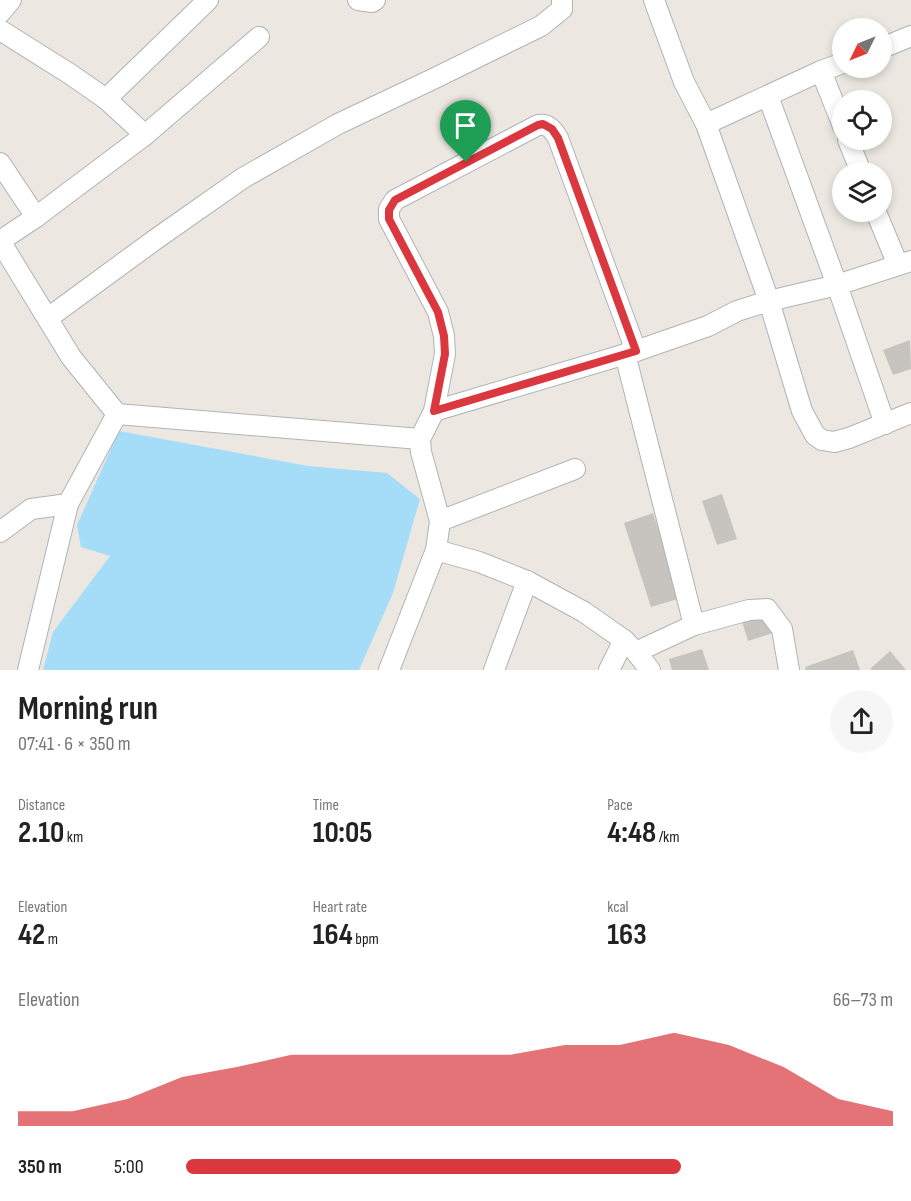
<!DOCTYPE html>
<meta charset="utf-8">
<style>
:root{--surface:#fff;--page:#f6f6f6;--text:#222;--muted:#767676;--accent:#da383e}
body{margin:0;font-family:"Sofia Sans Condensed",sans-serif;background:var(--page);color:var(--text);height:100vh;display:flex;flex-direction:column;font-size:22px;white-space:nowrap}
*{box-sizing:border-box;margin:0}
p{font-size:20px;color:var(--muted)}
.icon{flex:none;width:33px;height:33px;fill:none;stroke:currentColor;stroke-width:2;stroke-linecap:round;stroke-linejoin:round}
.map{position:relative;height:670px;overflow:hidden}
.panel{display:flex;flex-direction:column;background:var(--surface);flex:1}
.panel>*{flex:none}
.needle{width:39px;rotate:227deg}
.tools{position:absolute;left:832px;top:18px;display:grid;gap:12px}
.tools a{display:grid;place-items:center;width:60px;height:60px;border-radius:50%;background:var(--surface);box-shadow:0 3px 9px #0003;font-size:30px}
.pin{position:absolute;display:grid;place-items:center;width:51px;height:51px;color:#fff;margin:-62px -26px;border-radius:50% 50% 50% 0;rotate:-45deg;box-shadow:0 0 6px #0007}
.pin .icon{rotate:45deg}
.round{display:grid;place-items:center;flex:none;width:63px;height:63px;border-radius:32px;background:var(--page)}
.headline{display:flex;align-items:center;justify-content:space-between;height:102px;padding:0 18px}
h1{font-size:33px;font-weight:700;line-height:45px}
.stats{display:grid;grid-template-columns:repeat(3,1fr);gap:9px;height:102px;padding:6px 18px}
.stats div{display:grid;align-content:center}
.stats b{font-size:30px;font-weight:700}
.stats small{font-size:16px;font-weight:400}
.stats p{font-size:16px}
.chart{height:168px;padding:12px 18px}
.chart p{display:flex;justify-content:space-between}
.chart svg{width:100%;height:108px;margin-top:6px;fill:var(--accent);opacity:.7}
ul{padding:0 18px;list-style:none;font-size:20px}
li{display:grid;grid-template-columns:96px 72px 1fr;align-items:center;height:45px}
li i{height:15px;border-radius:8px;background:var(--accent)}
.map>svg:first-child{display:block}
.water{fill:#a5ddf8}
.building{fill:#c7c3be}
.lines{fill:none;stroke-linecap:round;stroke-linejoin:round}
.minor-casing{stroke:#afb3b6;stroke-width:22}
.minor{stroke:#fff;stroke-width:20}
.route-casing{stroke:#fff;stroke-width:12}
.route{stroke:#da383e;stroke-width:8}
</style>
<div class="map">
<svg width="911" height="670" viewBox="0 0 911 670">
<rect width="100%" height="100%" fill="#ece8e1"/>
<path class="water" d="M119,431L308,466L387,473L420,499L393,593L359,670H43L53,632L110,556L81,547L77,525Z"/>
<g class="building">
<path d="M910,340L911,369L893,375L883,350Z"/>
<path d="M722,494L737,539L717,545L702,501Z"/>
<path d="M653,513L681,598L651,607L624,523Z"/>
<path d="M767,611L773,633L748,641L741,618Z"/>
<path d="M702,649L709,670H672L669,659Z"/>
<path d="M853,650L860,670H806L805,667Z"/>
<path d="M890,651L906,670H872L870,669Z"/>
</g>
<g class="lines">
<defs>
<g id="minor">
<path d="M358,0L372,2L375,0"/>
<path d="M654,0L684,82L706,124"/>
<path d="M0,13L11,0"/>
<path d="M0,30L70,74L106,99L145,135"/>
<path d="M882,48L911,36"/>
<path d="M843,63L821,71L706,124L769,301L802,411L815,435L822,440L834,442L849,438L911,413"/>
<path d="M821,71L843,126"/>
<path d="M768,96L837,285L885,424"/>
<path d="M106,99L208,0"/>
<path d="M848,140L861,172"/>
<path d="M0,163L36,217L0,241L71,357L117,414L420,439"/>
<path d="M876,212L898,265"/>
<path d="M36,217L145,135L259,37"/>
<path d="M48,318L156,239L243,178L338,124L433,79L541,26L562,9V0"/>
<path d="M625,354L694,625"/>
<path d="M434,411L636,351L708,326L737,311L769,301L837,285L911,261"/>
<path d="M440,521L575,469"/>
<path d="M0,532L31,509L68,504L117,414"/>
<path d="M436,550L479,562L527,581L584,612L624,640L636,652L650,670"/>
<path d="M636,652L694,625L749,610L767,609L782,629L789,670"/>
<path d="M28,670L68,504"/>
<path d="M389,670L436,550L440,521L421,452L420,439L434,411L445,354L444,336L438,312L389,219V209L395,200L538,125C548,123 553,130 558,138L636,351"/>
<path d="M494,670L527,581"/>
<path d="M609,670L624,640"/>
</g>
</defs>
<use href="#minor" class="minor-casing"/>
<use href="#minor" class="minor"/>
</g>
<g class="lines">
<defs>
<path id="route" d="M543,124L552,129L558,138L636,351L434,411L445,354L444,336L438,312L389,219V210L395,200L538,125Z"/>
</defs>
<use href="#route" class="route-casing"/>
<use href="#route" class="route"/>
</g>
</svg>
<div class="tools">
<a><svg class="needle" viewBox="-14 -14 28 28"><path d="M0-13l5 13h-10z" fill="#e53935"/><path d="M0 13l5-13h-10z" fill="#767676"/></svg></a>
<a><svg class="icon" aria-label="locate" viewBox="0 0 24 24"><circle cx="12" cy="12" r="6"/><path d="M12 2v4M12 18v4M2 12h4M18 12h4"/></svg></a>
<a><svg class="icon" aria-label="layers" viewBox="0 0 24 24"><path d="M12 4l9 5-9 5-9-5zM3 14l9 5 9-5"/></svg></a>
</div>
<div class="pin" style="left:466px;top:162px;background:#1e9e55"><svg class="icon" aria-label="arrive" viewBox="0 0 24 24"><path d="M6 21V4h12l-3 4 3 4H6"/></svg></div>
</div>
<section class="panel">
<div class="headline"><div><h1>Morning run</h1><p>07:41 · 6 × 350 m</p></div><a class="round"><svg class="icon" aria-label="share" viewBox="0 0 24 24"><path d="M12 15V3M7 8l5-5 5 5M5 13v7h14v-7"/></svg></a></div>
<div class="stats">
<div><p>Distance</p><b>2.10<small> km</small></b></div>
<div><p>Time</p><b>10:05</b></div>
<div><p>Pace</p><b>4:48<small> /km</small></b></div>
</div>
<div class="stats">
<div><p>Elevation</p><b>42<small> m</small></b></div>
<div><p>Heart rate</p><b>164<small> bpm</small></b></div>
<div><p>kcal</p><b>163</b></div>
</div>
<div class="chart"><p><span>Elevation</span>66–73 m</p>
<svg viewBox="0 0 160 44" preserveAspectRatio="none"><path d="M0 44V38L10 38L20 33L30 24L40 20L50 15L60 15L70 15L80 15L90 15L100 11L110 11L120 6L130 11L140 20L150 33L160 38V44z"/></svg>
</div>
<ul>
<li><b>350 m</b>5:00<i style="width:70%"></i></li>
</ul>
</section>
